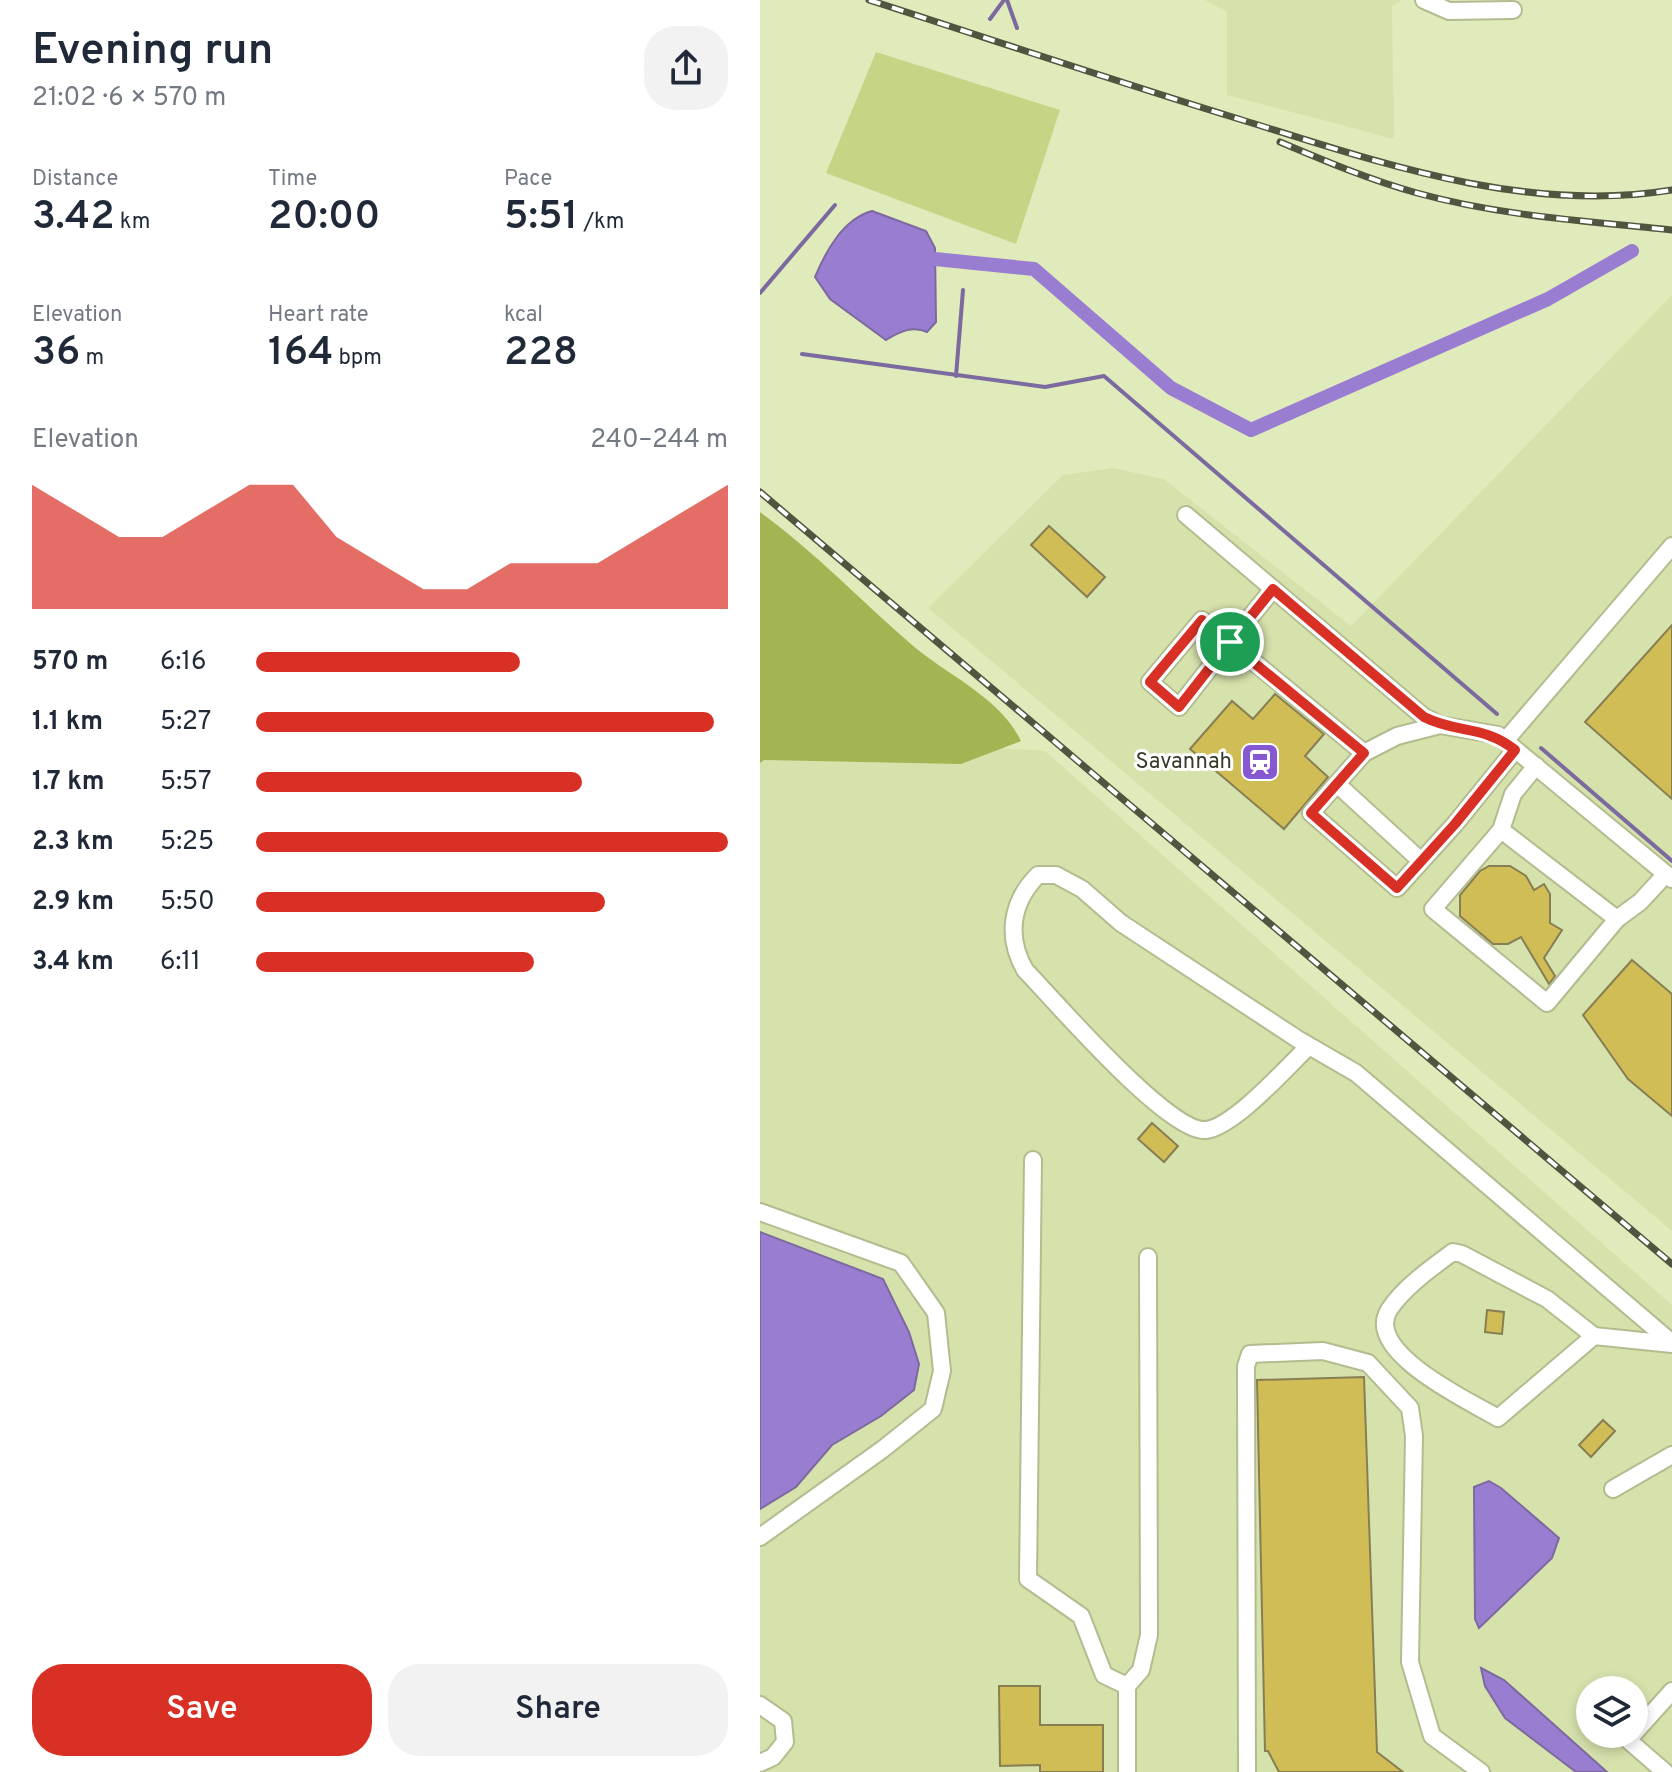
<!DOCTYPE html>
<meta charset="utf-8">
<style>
:root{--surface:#fff;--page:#f2f2f3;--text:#1f2937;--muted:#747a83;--accent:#d93025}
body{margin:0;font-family:Overpass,sans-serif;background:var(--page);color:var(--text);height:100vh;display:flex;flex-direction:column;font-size:30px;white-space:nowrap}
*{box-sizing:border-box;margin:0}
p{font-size:26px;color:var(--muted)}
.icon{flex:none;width:44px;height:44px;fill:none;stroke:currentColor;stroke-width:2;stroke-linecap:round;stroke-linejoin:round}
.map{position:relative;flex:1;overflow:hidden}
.drawer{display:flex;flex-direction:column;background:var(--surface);width:760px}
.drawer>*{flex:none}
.fabs{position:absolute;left:816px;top:1676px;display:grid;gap:16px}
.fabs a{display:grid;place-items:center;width:72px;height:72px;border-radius:50%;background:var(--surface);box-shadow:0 4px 12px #0003;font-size:40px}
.pin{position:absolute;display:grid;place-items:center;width:68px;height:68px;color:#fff;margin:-34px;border:4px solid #fff;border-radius:50%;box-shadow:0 2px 8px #0007}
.round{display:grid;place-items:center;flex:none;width:84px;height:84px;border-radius:32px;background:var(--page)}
.overview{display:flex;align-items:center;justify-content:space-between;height:136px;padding:0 32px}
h1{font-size:44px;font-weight:600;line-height:60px}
.metrics{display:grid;grid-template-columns:repeat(3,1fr);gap:12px;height:136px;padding:8px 32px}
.metrics div{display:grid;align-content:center}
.metrics b{font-size:40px;font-weight:600}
.metrics small{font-size:22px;font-weight:400}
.metrics p{font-size:22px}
.chart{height:224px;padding:16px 32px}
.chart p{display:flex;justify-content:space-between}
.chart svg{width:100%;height:144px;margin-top:8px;fill:var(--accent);opacity:.7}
.button{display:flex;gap:16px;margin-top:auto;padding:16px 32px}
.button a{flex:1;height:92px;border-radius:32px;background:var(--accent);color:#fff;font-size:32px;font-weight:600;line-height:92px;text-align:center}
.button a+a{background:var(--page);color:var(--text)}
ul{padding:0 32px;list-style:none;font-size:26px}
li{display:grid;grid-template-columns:128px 96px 1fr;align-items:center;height:60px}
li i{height:20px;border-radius:10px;background:var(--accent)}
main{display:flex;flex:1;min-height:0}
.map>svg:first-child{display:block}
.built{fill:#d6e2ac;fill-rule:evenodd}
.green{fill:#c5d586}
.forest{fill:#a3b553}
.water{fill:#997dd1;stroke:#7c699f;stroke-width:2}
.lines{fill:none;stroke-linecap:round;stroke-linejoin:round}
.stream{stroke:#7c699f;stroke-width:4}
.canal{stroke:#997dd1;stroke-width:14}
.building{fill:#d1bd55;stroke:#877e53;stroke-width:2}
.minor-casing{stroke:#b2bc8f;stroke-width:20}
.minor{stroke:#fff;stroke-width:16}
.rail-casing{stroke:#50553f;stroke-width:7}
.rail{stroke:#fff;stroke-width:4;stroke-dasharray:12;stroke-linecap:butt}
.route-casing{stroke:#fff;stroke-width:16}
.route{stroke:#d93025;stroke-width:10}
.labels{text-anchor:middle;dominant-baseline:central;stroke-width:6;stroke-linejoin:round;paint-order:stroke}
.poi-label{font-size:22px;fill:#373b29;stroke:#fff;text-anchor:end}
</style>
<main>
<section class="drawer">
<div class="overview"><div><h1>Evening run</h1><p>21:02 · 6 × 570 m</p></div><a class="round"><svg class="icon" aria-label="share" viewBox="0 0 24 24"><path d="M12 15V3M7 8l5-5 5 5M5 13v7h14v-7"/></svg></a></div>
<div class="metrics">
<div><p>Distance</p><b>3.42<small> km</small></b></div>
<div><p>Time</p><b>20:00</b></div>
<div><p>Pace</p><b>5:51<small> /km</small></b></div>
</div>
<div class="metrics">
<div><p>Elevation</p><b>36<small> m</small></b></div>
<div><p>Heart rate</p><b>164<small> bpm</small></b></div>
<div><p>kcal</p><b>228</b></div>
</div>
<div class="chart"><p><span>Elevation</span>240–244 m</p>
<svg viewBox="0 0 160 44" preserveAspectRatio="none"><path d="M0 44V6L10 14L20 22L30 22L40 14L50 6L60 6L70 22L80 30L90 38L100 38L110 30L120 30L130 30L140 22L150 14L160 6V44z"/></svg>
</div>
<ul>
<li><b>570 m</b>6:16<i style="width:56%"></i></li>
<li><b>1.1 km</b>5:27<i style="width:97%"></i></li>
<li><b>1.7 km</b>5:57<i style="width:69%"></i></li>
<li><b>2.3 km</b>5:25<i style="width:100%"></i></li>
<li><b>2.9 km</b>5:50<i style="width:74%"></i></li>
<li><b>3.4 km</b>6:11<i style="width:59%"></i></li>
</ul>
<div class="button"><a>Save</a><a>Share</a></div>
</section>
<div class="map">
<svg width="912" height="1772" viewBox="0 0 912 1772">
<rect width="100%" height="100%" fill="#e0ebbc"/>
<g class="built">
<path d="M445,0H642L632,6L634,139L467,95V12Z"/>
<path d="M912,295V1231L168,608L303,475L352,468L404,479L591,626Z"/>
<path d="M141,741L285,751L912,1305V1772H0V747ZM830,1690H874V1734H830Z"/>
</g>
<path class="green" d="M116,52L300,110L256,244L66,173Z"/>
<path class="forest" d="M0,512C55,552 101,601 152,645C187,675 241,698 261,741L201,764L4,760L0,763Z"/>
<g class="water">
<path d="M112,211L166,231L175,248L176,322L167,332C153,325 139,332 126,340L70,299L55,277C66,251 83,219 112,211Z"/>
<path d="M0,1232L123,1279L149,1332L159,1364L154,1390L121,1416L72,1445L36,1487L0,1509Z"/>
<path d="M729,1481L741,1488L799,1538L792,1558L719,1628L715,1619L714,1487Z"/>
<path d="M721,1668L744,1680L847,1772H816L745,1718L725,1686Z"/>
</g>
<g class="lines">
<g class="stream">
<path d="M247,0L257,28"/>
<path d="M230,19L244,0"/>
<path d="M0,293L75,205"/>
<path d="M42,354L285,387L344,376L737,714"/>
<path d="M196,376L203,290"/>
<path d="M781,748L912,861"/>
</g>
<path class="canal" d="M175,259L274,269L411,388L491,430L788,299L872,251"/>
</g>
<g class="building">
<path d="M289,526L345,577L327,597L271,545Z"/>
<path d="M912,625V799L825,722Z"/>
<path d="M515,694L564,734L545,756L568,777L524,829L430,749L472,701L493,719Z"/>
<path d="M729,866H750L766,876L774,890L784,884L790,894V923L802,930L784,958L795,976L789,984L761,937L748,944H733L700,916V895L720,871Z"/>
<path d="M872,960L912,994V1116L868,1079L823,1015Z"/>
<path d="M392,1123L418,1146L404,1162L378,1139Z"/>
<path d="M727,1310L744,1312L742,1334L725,1332Z"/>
<path d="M604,1377L617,1752L643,1772H519L508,1751H505L497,1380Z"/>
<path d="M843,1420L855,1431L831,1457L819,1445Z"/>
<path d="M239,1686H280V1725H343V1772H280V1765L240,1766Z"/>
</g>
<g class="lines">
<defs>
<g id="minor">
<path d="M664,0L689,11L753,10"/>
<path d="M426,515L664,717L680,725L738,735L912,879"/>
<path d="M513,589L470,642L604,753"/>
<path d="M442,620L470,642L419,707L390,682Z"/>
<path d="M680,725L637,736L604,753L551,813L637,888L695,824L755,750"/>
<path d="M745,741L912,546"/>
<path d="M776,766L753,794L741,830L857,919L880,902L906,874"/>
<path d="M577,784L661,861"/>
<path d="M741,830L673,909L787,1003L857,919"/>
<path d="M549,1046C527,1067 474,1127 446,1130C409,1134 294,1000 265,970C246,937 251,902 278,875H296L322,889L361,923L539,1040L596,1073L912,1343"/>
<path d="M273,1160L268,1579L321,1616L344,1675L367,1686"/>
<path d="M0,1212L141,1263L176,1313L182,1371L173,1409L123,1449L0,1537"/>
<path d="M834,1336L738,1418C711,1402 603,1352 629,1310C643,1288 671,1268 693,1252L702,1254L787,1299L834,1336L912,1344"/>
<path d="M853,1489L912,1455"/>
<path d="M0,1705L23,1721L25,1742L13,1757L0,1763"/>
<path d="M367,1772V1686L381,1670L389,1635L388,1257"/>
<path d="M487,1772L486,1366L490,1354L563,1351L608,1363L650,1408L654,1436L650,1662L672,1736L721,1772"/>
<path d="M905,1772L868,1740L912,1691"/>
</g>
</defs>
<use href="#minor" class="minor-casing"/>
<use href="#minor" class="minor"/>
<defs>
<g id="rail">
<path d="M109,0C233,40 355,81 479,119C618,162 764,214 912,190"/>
<path d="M520,142C565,161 610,180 657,193C740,216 827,221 912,230"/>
<path d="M0,492L912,1264"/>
</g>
</defs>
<use href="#rail" class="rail-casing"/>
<use href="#rail" class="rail"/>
</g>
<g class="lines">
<defs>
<path id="route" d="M470,642L419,707L390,682L442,620L604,753L551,813L637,888L695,824L755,750C724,725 698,734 664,717L513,589L470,642"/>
</defs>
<use href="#route" class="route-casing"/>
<use href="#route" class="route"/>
</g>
<defs>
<symbol id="station-square" viewBox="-11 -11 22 22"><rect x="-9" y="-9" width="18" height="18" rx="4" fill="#8658d1" stroke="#fff"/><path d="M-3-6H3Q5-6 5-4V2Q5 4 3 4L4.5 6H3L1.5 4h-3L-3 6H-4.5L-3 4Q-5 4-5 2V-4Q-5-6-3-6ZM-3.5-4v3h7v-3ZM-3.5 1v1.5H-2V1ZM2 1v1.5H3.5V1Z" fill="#fff"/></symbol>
</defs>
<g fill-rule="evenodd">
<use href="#station-square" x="478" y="740" width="44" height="44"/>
</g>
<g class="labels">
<g class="poi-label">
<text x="472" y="762">Savannah</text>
</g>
</g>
</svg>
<div class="fabs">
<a><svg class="icon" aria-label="layers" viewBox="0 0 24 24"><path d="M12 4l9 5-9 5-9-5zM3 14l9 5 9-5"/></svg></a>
</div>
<div class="pin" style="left:470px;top:642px;background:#1e9e55"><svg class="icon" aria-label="arrive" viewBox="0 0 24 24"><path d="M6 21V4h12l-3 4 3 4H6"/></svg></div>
</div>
</main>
